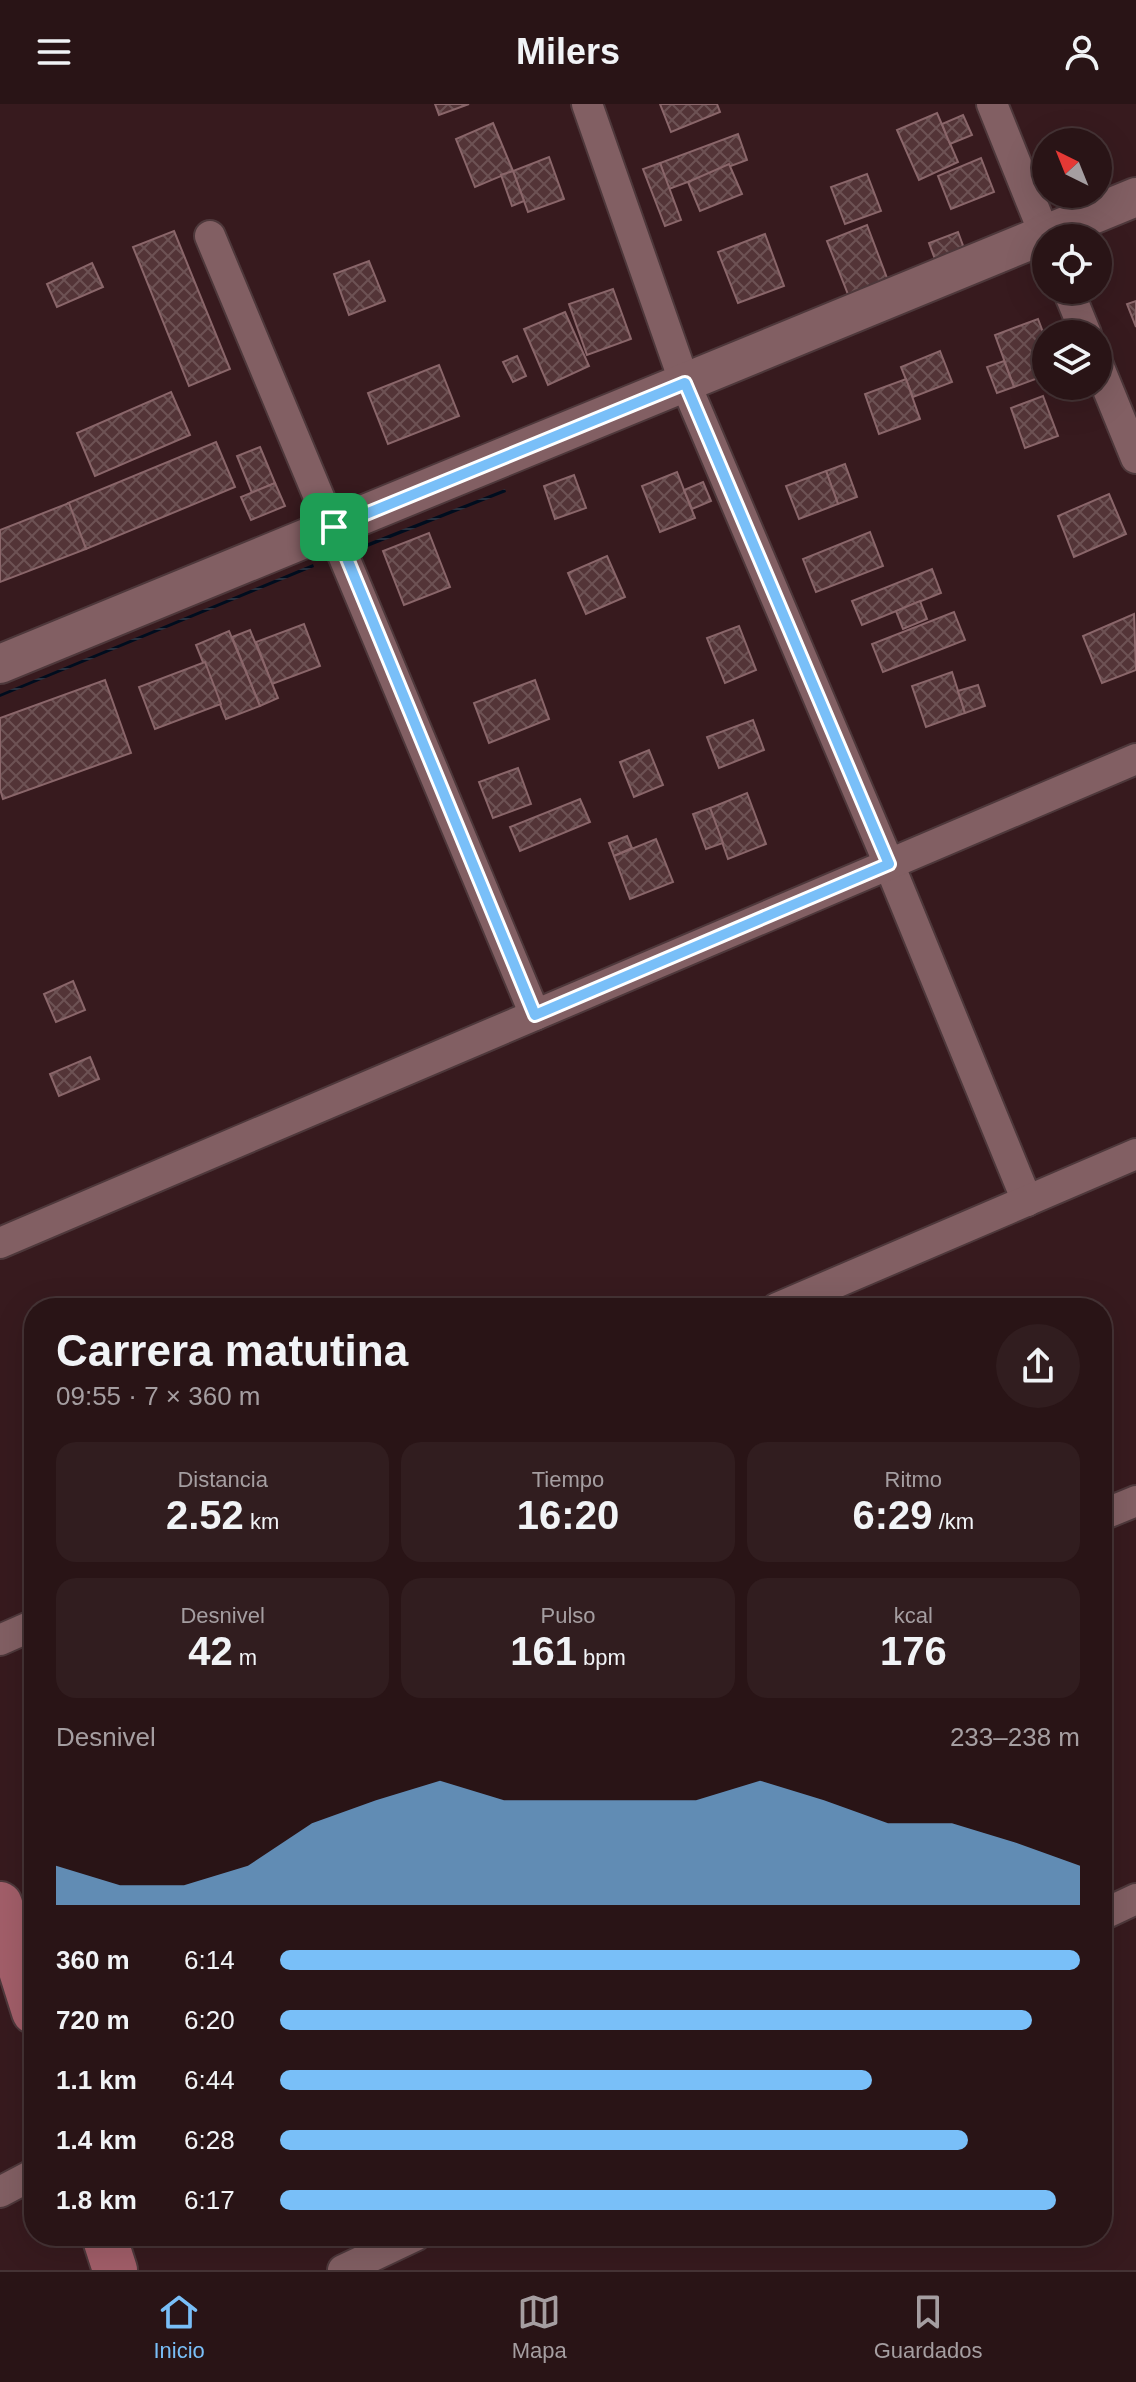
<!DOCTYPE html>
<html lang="es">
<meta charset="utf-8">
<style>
:root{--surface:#291416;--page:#311d1f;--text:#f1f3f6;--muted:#a59ea1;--line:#453335;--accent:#79bff8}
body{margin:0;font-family:Helvetica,sans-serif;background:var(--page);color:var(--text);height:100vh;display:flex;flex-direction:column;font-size:30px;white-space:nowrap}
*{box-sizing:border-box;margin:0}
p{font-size:26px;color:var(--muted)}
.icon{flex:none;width:44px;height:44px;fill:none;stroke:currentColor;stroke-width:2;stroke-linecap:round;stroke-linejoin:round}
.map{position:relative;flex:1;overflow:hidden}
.panel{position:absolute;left:24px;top:1194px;width:1088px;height:948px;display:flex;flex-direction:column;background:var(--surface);border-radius:32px;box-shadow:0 8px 32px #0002,0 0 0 2px var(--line)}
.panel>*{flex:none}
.needle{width:52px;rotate:317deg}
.fabs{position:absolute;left:1032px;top:24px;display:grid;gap:16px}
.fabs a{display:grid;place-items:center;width:80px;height:80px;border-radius:50%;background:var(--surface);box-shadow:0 8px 32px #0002,0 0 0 2px var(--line);font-size:40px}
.pin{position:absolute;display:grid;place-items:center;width:68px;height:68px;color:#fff;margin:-34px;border-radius:16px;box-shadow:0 4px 12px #0006}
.round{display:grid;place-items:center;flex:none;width:84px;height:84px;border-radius:42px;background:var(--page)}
.head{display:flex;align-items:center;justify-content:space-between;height:136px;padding:0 32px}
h1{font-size:44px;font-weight:700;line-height:60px}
.stats{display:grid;grid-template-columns:repeat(3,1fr);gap:12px;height:136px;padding:8px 32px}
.stats div{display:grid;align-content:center;border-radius:20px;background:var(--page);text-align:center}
.stats b{font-size:40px;font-weight:700}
.stats small{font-size:22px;font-weight:400}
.stats p{font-size:22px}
.chart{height:224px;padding:16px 32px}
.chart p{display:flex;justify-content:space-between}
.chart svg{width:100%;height:144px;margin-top:8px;fill:var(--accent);opacity:.7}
ul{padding:0 32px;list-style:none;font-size:26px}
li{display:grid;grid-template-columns:128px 96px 1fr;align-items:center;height:60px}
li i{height:20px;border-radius:10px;background:var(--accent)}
header{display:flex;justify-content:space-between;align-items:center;height:104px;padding:0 32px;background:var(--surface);font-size:36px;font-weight:700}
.dock{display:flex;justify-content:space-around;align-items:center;height:112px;border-top:2px solid var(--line);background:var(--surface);font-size:22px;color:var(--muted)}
.dock a{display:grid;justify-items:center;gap:4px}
.dock .on{color:var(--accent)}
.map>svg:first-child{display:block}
.water{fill:url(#water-rules)}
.building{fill:url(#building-cross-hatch);stroke:#8a666a;stroke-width:2}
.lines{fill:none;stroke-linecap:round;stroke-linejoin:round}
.minor-casing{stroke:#4e383b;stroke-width:34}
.tertiary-casing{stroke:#4e383b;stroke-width:42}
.secondary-casing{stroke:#4e383b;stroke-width:48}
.minor{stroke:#825f63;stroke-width:30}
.tertiary{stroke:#825f63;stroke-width:38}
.secondary{stroke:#a25e69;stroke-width:44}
.route-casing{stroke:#fff;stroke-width:16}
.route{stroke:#79bff8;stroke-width:10}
</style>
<header><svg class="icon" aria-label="menu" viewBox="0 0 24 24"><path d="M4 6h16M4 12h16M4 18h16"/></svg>Milers<svg class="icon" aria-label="person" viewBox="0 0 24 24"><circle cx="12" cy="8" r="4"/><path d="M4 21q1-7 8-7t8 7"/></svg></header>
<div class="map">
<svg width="1136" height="2166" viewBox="0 0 1136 2166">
<defs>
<pattern id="water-rules" width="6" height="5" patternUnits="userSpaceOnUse" patternTransform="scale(2)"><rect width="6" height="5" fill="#000d1e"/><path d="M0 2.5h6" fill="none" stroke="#26313f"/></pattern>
<pattern id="building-cross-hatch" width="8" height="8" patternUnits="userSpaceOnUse" patternTransform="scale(2)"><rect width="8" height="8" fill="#533437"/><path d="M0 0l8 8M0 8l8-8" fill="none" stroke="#6d5254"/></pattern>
</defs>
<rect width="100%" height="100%" fill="#371a1e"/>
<g class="water">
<path d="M505,385L506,388L360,446L358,443Z"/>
<path d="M313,460L314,463L0,593V590Z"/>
</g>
<g class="building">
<path d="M435,0H469L439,11Z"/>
<path d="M660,0H717L720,8L671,28Z"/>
<path d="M937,9L958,58L919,76L897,26Z"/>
<path d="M963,11L972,31L950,40L942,20Z"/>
<path d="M493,19L513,67L475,83L456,35Z"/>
<path d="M738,30L747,56L669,85L660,59Z"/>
<path d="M549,53L564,95L528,108L513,67Z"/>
<path d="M981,54L994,88L951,105L938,72Z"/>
<path d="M660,59L681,116L665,122L643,65Z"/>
<path d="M729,60L742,90L700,107L688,78Z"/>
<path d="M513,67L524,97L512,102L501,71Z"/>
<path d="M867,70L881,107L845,120L831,83Z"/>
<path d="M867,121L890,182L851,198L827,137Z"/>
<path d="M174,127L230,265L189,282L133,143Z"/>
<path d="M958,128L965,147L936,158L929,139Z"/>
<path d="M765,130L784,182L738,199L718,148Z"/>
<path d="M369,157L385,197L349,211L334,170Z"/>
<path d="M92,159L103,183L57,203L47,180Z"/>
<path d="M613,185L631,235L587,251L569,200Z"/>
<path d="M1136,197V223L1127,200Z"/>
<path d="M565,208L589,262L548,281L524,225Z"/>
<path d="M1038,215L1046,236V271L1014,283L995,231Z"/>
<path d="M940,247L952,278L913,293L901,263Z"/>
<path d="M517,252L526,272L513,278L503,258Z"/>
<path d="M1004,257L1014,283L997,289L987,263Z"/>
<path d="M439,261L459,312L388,340L368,289Z"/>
<path d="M906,275L920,315L879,330L865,290Z"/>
<path d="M171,288L190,331L95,372L77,329Z"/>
<path d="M1043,292L1058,332L1025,344L1011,304Z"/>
<path d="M216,338L235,383L86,445L68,399Z"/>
<path d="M260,343L275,379L252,389L237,352Z"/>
<path d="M845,360L857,393L838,400L826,367Z"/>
<path d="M826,367L838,400L799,415L786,382Z"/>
<path d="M677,368L695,414L660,428L642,382Z"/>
<path d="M574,371L586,404L555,415L544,382Z"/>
<path d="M703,378L711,397L692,405L684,386Z"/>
<path d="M275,379L285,402L251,416L241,393Z"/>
<path d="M1109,390L1126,430L1074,453L1058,412Z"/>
<path d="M69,399L86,445L0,478V426Z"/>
<path d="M870,428L883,462L816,488L803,455Z"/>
<path d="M429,429L450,483L404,501L383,447Z"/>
<path d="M607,452L625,493L586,510L568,469Z"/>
<path d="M932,465L941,489L862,521L852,497Z"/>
<path d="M920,497L927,515L903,525L896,507Z"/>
<path d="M954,508L965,536L883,568L872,540Z"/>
<path d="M1134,510L1136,566L1102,579L1083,532Z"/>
<path d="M304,520L320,562L272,580L256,538Z"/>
<path d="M739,522L756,566L725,579L707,534Z"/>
<path d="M250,526L278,594L260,602L232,533Z"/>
<path d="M229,527L260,602L226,615L196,541Z"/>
<path d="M205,558L221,600L155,625L139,583Z"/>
<path d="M952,568L965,609L926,623L912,582Z"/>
<path d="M105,576L131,649L3,695L0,685V614Z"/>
<path d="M535,576L549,615L489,639L474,599Z"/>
<path d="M978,581L985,602L965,609L958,587Z"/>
<path d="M753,616L764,646L719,664L707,633Z"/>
<path d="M649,646L663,681L634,693L620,658Z"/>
<path d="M518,664L531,700L493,714L479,678Z"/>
<path d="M747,689L766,740L728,755L710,704Z"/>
<path d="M580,695L590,718L520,747L510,723Z"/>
<path d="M710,704L723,739L706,745L693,710Z"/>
<path d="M627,732L632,744L614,752L609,739Z"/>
<path d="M656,735L673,778L630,795L614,752Z"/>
<path d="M73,877L85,906L56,918L44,890Z"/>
<path d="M90,953L99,975L59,992L50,970Z"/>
</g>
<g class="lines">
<defs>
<g id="minor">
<path d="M587,0L683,274L889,760L1027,1097"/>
<path d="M992,0L1046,134"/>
<path d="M210,132L535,911"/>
<path d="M1068,186L1086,230"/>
<path d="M1098,261L1136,354"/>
<path d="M0,1139L1136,655"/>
<path d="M777,1204L1136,1050"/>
<path d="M1102,1411L1136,1397"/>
<path d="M0,1536L34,1521"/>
<path d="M1102,1811L1136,1795"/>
<path d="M0,2088L34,2070"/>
<path d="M343,2166L415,2132"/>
</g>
<path id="tertiary" d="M0,560L1136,93"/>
<g id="secondary">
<path d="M0,1800L34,1908"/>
<path d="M104,2132L115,2166"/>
</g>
</defs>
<use href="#minor" class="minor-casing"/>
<use href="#tertiary" class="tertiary-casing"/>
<use href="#secondary" class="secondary-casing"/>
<use href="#minor" class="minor"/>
<use href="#tertiary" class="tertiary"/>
<use href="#secondary" class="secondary"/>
</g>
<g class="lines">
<defs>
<path id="route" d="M685,279L889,760L535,911L334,423Z"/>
</defs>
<use href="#route" class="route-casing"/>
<use href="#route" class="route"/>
</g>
</svg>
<div class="fabs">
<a><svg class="needle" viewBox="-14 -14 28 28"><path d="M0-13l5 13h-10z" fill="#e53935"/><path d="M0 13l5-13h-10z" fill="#a59ea1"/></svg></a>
<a><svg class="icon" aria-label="locate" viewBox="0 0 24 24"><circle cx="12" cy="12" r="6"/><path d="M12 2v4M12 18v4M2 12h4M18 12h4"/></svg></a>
<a><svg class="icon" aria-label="layers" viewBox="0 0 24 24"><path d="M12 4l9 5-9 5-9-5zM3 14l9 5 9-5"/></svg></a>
</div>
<div class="pin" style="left:334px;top:423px;background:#1e9e55"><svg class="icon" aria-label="arrive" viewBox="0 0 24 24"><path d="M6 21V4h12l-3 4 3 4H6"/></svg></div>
<section class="panel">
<div class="head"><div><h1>Carrera matutina</h1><p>09:55 · 7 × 360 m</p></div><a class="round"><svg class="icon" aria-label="share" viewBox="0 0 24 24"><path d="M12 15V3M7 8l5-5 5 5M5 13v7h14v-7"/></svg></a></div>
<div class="stats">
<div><p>Distancia</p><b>2.52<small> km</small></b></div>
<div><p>Tiempo</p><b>16:20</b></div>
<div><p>Ritmo</p><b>6:29<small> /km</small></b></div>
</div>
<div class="stats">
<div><p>Desnivel</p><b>42<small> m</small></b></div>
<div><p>Pulso</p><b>161<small> bpm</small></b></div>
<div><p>kcal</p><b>176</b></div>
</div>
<div class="chart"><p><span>Desnivel</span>233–238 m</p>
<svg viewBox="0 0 160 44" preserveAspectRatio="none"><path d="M0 44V32L10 38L20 38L30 32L40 19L50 12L60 6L70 12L80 12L90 12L100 12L110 6L120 12L130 19L140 19L150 25L160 32V44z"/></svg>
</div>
<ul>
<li><b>360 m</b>6:14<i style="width:100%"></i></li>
<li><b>720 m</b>6:20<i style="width:94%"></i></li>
<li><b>1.1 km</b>6:44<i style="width:74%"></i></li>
<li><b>1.4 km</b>6:28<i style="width:86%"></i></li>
<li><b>1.8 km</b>6:17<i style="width:97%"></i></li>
</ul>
</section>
</div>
<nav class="dock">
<a class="on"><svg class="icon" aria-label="home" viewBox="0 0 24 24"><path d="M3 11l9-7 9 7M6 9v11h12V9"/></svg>Inicio</a>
<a><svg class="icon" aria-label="map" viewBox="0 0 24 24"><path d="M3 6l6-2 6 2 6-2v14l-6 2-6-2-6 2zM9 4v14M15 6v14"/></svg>Mapa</a>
<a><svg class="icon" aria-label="saved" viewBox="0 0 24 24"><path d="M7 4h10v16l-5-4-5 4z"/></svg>Guardados</a>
</nav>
